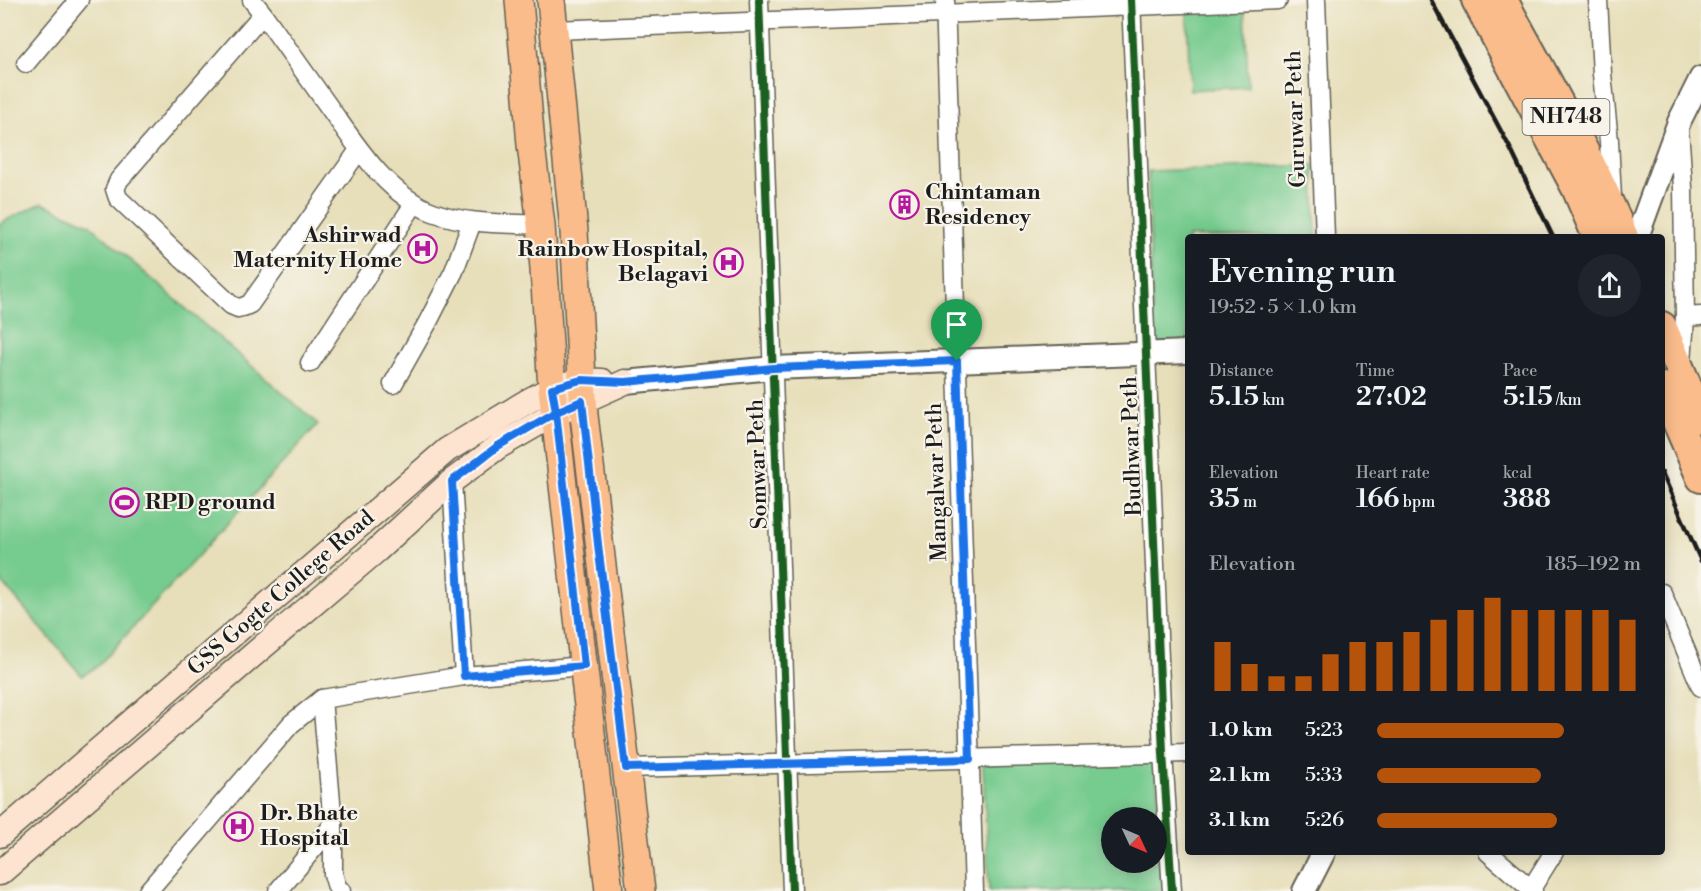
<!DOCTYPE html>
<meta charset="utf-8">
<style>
:root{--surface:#171b24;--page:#20242c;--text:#f1f3f6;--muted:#9ea1a6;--accent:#b45309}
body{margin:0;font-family:"Libre Bodoni",serif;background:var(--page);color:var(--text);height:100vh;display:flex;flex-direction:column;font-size:22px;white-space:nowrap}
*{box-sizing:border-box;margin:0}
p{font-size:20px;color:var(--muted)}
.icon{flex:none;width:33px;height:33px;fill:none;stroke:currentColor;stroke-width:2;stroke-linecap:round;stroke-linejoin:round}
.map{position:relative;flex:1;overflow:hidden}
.drawer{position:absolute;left:1185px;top:234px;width:480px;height:621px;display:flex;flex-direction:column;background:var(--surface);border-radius:6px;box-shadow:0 3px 15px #0003}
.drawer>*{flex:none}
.needle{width:39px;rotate:134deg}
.controls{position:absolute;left:1101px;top:807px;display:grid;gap:12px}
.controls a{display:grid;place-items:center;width:66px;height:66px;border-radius:50%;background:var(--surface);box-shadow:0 3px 15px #0003;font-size:30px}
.pin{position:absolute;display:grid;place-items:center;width:51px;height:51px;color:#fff;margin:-62px -26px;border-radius:50% 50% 50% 0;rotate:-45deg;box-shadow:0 0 6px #0007}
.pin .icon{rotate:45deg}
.round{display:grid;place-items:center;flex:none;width:63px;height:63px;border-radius:32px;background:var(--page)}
.head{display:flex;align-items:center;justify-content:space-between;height:102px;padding:0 24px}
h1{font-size:33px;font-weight:600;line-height:45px}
.figures{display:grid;grid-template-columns:repeat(3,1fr);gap:9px;height:102px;padding:6px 24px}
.figures div{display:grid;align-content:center}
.figures b{font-size:26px;font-weight:600}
.figures small{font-size:16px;font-weight:400}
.figures p{font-size:16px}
.chart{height:168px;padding:12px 24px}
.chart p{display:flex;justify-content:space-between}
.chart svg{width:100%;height:108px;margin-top:6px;stroke:var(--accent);stroke-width:6}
ul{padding:0 24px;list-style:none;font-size:20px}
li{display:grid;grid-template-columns:96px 72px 1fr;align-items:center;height:45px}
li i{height:15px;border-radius:8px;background:var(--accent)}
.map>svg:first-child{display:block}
.green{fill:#76cb8e;stroke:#497455;stroke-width:1.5;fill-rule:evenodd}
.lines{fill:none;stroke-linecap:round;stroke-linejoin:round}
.minor-casing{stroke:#636053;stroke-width:21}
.tertiary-casing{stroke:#636053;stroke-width:26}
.secondary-casing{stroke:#636053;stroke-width:27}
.primary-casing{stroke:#636053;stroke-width:30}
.trunk-casing{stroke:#636053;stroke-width:32}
.minor{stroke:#fff;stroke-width:18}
.tertiary{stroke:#fff;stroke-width:22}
.secondary{stroke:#fde4d1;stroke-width:24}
.primary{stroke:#fabc8b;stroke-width:27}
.trunk{stroke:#fabc8b;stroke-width:28}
.rail{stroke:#1c1c1c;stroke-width:4.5}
.cycleway-casing{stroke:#f7f3e8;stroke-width:11}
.cycleway{stroke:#1b5e20;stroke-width:8}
.route-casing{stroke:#fff;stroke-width:12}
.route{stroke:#1a73e8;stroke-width:8}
.labels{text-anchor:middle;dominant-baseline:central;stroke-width:4.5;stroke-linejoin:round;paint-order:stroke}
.shield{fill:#f7f3e8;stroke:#5e5c59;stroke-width:1.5}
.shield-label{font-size:21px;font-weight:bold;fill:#1c1c1c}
.street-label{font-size:22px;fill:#1c1c1c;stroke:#f7f3e8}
.poi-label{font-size:22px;font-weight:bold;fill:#1c1c1c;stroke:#f7f3e8;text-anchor:start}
</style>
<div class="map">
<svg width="1701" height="891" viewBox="0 0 1701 891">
<rect width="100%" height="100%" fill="#f7f3e8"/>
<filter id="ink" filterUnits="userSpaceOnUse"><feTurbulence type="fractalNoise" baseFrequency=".0167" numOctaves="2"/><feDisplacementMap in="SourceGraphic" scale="12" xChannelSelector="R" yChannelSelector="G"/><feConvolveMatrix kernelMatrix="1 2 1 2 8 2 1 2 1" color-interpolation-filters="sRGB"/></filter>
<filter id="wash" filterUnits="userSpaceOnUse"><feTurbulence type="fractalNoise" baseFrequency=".008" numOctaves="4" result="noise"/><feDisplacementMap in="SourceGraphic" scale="24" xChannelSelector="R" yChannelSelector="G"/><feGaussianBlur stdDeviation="1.35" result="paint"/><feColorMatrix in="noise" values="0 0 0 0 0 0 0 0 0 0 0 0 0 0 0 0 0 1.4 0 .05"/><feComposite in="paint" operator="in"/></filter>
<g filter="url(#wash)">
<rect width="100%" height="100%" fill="#e7dfba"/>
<g class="green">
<path d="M1245,8L1248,87L1190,90L1187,11Z"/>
<path d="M1314,165L1316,237H1188V343L1153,345L1148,171Z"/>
<path d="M42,203L89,224L318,424L98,666L82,676L0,580V223Z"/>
<path d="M1156,755L1162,891H989L983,764ZM1112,818H1156V862H1112Z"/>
</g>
</g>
<g filter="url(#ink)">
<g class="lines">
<defs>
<g id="minor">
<path d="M252,0L263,14C285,45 307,76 329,107C356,145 387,195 433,212C467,225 505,223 541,225"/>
<path d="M759,0L792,891"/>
<path d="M945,0L974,891"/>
<path d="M1131,0L1163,753L1172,891"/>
<path d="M1316,0L1325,237"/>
<path d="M1598,0L1602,74L1609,141L1612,198"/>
<path d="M263,14L119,180L115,189L118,198L231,305L238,308L243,307L250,304L359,150"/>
<path d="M555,30L1278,0"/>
<path d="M26,63L79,0"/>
<path d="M1679,127L1683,188L1685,317"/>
<path d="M310,363L414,204"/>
<path d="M1682,363L1685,317L1701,316"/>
<path d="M393,384L428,322L454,271L472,222"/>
<path d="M452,481L464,676"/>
<path d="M1662,593L1701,687"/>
<path d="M322,699L333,825V874L337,887L341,891"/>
<path d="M626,768L1188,753"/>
<path d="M1488,852L1533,891"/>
<path d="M1531,889L1554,852"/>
<path d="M148,891L291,724L322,699L464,676L584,666"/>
<path d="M278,891L333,825"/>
</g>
<g id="tertiary">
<path d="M1637,237L1679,122L1701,78"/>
<path d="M625,382L773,368L1188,352"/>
<path d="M1304,891L1324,852"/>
</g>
<g id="secondary">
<path d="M0,835L447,450L528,401L552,388L581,380L602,381"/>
<path d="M0,873L253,655L377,550L452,481L499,446L556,413L625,382"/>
</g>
<g id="primary">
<path d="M519,0L531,145L541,225L552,388L609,891"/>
<path d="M551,0L574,231L584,415L641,891"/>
</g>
<g id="trunk">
<path d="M1476,0L1576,188L1597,237"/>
<path d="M1503,0C1545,78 1590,155 1624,237"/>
<path d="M1662,326L1701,419"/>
<path d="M1662,387L1701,478"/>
</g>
</defs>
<use href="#minor" class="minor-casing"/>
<use href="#tertiary" class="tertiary-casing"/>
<use href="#secondary" class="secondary-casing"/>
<use href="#primary" class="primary-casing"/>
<use href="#trunk" class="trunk-casing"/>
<use href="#minor" class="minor"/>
<use href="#tertiary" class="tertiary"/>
<use href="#secondary" class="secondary"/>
<use href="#primary" class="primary"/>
<use href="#trunk" class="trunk"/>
<g class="rail">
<path d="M1431,0L1509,146L1553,237"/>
<path d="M1662,473L1701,561"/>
</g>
<defs>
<g id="cycleway">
<path d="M759,0L792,891"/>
<path d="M1131,0L1163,753L1172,891"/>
</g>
</defs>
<use href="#cycleway" class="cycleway-casing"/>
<use href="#cycleway" class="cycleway"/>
</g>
</g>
<g class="lines" filter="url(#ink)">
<defs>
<path id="route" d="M957,361L773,368L625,382L581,380L552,388L556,412L584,666L464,676L452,481L498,446L556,412L582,401L599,553L626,768L970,759L957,361"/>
</defs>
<use href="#route" class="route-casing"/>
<use href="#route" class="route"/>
</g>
<defs>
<symbol id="building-ring" viewBox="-11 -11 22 22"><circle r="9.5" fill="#f7f3e8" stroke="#b5179e" stroke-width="1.5"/><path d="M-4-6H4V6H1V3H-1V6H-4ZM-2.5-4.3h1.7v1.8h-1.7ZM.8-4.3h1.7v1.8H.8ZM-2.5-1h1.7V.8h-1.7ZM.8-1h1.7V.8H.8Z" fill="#b5179e"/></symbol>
<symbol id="hospital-ring" viewBox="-11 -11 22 22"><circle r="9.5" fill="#f7f3e8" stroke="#b5179e" stroke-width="1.5"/><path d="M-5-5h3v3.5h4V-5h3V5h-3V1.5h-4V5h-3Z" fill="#b5179e"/></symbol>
<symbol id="stadium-ring" viewBox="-11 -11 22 22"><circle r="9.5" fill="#f7f3e8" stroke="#b5179e" stroke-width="1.5"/><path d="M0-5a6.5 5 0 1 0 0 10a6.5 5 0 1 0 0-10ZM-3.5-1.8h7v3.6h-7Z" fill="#b5179e"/></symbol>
</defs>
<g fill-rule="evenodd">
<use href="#building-ring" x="888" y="188" width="33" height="33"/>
<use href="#hospital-ring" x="406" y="232" width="33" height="33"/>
<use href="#hospital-ring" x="712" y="246" width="33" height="33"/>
<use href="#stadium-ring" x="108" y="486" width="33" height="33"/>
<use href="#hospital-ring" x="222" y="810" width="33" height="33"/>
</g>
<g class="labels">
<rect class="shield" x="1522.5" y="99" width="87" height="36" rx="4.5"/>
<g class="shield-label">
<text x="1566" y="117">NH748</text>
</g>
<g class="street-label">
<text transform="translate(1296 119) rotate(-92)">Guruwar Peth</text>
<text transform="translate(1132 446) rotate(-92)">Budhwar Peth</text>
<text transform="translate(758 464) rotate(-92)">Somwar Peth</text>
<text transform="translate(937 482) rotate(-92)">Mangalwar Peth</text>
<text transform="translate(281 593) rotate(-41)">GSS Gogte College Road</text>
</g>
<g class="poi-label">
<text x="925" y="192">Chintaman<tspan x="925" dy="25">Residency</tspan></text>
<text x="402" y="235" text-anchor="end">Ashirwad<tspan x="402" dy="25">Maternity Home</tspan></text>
<text x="708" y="249" text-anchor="end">Rainbow Hospital,<tspan x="708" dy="25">Belagavi</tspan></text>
<text x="145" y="502">RPD ground</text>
<text x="260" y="813">Dr. Bhate<tspan x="260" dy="25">Hospital</tspan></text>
</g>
</g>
</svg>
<div class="controls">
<a><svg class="needle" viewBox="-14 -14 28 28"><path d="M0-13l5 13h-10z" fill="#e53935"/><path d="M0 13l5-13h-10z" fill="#9ea1a6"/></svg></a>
</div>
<div class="pin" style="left:957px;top:361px;background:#1e9e55"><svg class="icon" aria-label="arrive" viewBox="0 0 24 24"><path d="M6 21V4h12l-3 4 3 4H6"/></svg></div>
<section class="drawer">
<div class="head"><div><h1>Evening run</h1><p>19:52 · 5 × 1.0 km</p></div><a class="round"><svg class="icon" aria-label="share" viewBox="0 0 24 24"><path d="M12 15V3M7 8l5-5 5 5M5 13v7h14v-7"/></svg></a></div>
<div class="figures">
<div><p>Distance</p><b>5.15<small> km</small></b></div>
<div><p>Time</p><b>27:02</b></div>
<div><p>Pace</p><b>5:15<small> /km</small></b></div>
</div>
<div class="figures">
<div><p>Elevation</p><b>35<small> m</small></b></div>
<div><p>Heart rate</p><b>166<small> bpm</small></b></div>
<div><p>kcal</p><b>388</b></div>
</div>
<div class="chart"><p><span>Elevation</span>185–192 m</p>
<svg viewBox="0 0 160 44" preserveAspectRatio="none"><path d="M5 44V24M15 44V33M25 44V38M35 44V38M45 44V29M55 44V24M65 44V24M75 44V20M85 44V15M95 44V11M105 44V6M115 44V11M125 44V11M135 44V11M145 44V11M155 44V15"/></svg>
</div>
<ul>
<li><b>1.0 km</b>5:23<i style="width:71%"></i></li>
<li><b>2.1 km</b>5:33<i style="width:62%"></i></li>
<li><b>3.1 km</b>5:26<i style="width:68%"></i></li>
</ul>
</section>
</div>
